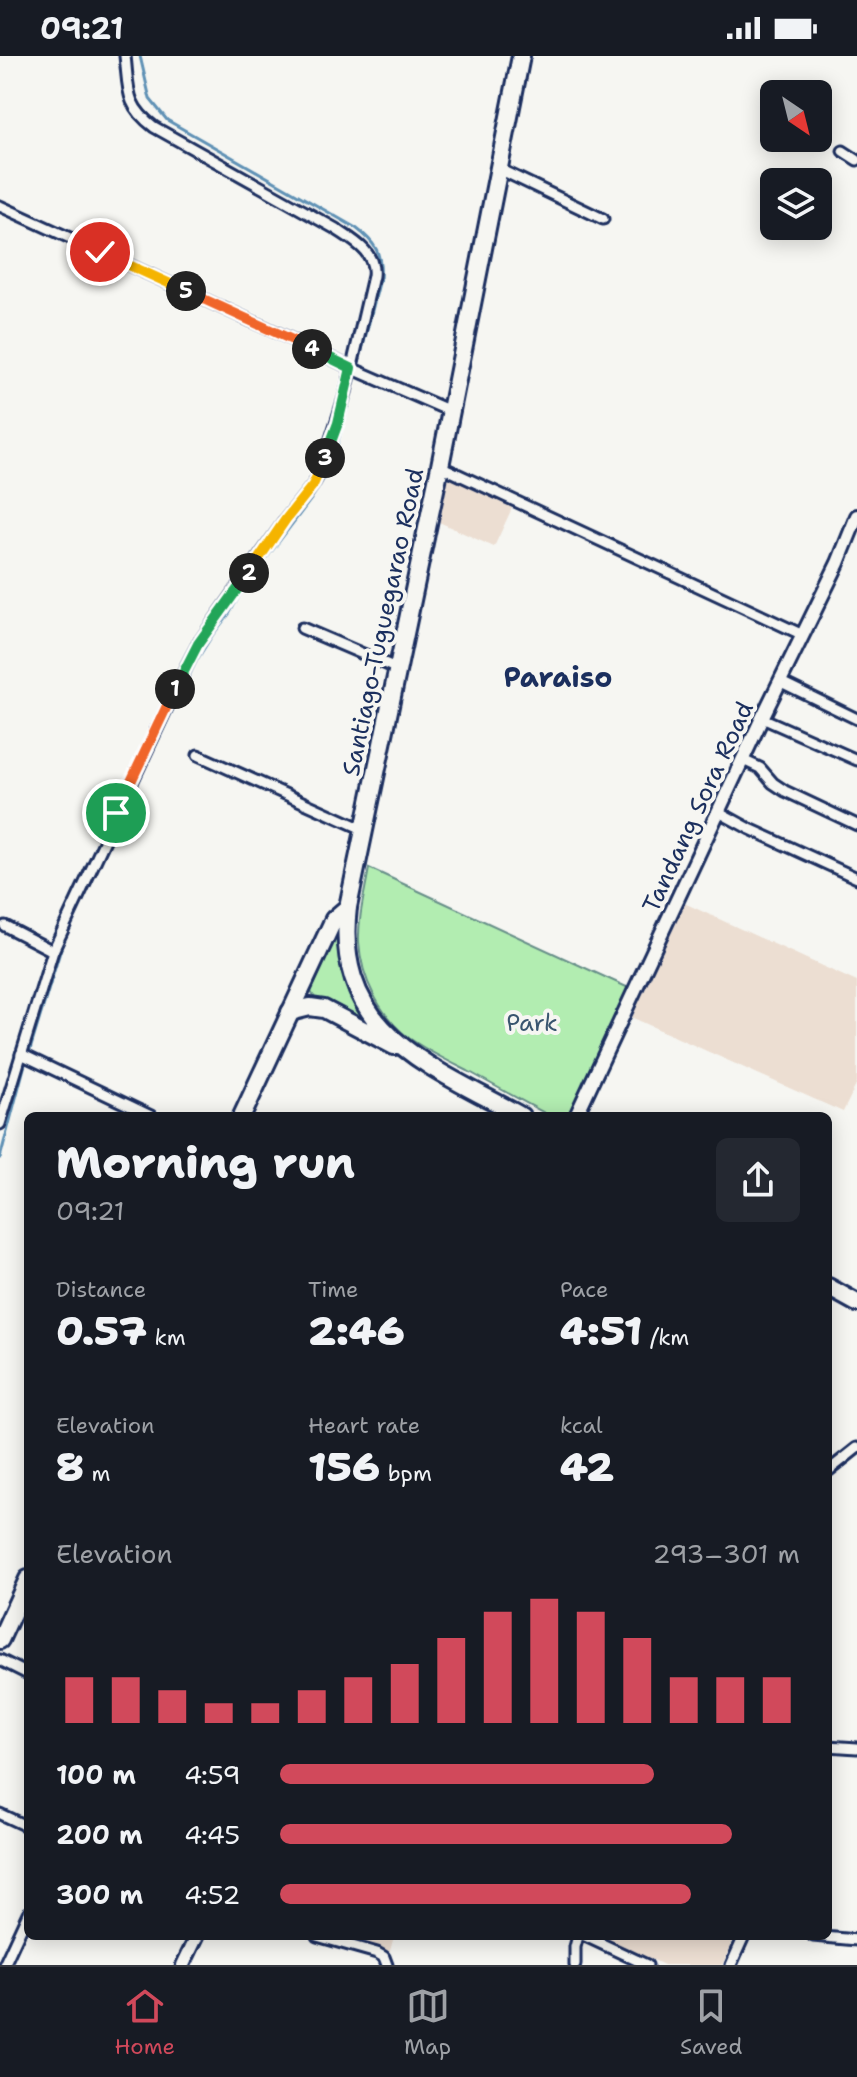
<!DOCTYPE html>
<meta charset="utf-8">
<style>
:root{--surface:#171b24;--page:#242831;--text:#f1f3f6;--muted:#9ea1a6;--line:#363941;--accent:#d1495b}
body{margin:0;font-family:"Shantell Sans",sans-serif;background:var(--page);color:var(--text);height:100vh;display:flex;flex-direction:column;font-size:30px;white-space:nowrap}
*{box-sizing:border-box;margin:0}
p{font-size:26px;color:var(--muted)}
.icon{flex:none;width:44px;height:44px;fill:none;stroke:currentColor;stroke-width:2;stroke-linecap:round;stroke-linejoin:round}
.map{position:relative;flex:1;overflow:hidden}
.drawer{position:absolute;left:24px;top:1056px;width:808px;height:828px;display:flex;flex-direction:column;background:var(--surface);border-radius:12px;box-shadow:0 4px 20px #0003}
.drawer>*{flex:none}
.needle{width:52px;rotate:145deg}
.tools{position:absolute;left:760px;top:24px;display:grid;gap:16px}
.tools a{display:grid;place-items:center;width:72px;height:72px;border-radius:12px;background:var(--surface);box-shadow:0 4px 20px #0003;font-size:40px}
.pin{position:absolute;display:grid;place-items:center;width:68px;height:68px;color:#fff;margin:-34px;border:4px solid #fff;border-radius:50%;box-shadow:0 2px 8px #0007}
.km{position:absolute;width:40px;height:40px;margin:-20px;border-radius:50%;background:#222;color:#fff;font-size:22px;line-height:40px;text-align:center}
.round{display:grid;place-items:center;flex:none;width:84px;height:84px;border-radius:12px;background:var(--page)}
.overview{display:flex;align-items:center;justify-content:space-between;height:136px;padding:0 32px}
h1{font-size:44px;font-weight:800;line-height:60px}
.metrics{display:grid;grid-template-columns:repeat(3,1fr);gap:12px;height:136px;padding:8px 32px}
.metrics div{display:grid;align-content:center}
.metrics b{font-size:40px;font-weight:800}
.metrics small{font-size:22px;font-weight:400}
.metrics p{font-size:22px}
.chart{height:224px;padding:16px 32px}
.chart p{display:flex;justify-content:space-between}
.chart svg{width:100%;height:144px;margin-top:8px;stroke:var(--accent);stroke-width:6}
ul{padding:0 32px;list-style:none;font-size:26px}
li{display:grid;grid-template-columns:128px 96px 1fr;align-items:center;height:60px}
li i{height:20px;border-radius:10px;background:var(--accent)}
.status{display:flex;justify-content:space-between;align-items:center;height:56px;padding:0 40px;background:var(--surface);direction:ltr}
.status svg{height:22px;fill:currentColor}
.tab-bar{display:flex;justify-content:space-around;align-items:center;height:112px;border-top:2px solid var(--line);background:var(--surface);font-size:22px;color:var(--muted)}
.tab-bar a{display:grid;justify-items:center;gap:4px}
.tab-bar .current{color:var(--accent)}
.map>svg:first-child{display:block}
.built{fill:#ecded2}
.green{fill:#b2edb1;stroke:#668e88;stroke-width:2}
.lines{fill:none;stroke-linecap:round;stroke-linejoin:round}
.stream{stroke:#5f91b5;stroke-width:3}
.street-casing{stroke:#1b2f5e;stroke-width:15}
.secondary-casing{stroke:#1b2f5e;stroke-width:18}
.highway-casing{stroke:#1b2f5e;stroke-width:22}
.street{stroke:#f6f6f2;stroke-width:9}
.secondary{stroke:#f6f6f2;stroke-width:12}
.highway{stroke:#f6f6f2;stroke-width:16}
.split-1-casing{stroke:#fff;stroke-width:16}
.split-2-casing{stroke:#fff;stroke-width:16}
.split-3-casing{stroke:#fff;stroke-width:16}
.split-4-casing{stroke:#fff;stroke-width:16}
.split-5-casing{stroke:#fff;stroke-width:16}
.split-6-casing{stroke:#fff;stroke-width:16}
.split-1{stroke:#f0652b;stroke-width:10}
.split-2{stroke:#22a559;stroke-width:10}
.split-3{stroke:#f5b400;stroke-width:10}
.split-4{stroke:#22a559;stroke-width:10}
.split-5{stroke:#f0652b;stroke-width:10}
.split-6{stroke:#f5b400;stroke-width:10}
.labels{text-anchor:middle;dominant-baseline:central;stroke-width:8;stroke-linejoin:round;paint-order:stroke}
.street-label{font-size:24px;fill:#1b2f5e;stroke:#f6f6f2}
.park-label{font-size:24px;fill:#39556f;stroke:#f6f6f2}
.quarter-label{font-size:28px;font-weight:bold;fill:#1b2f5e;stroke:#f6f6f2}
</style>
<div class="status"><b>09:21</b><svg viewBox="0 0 49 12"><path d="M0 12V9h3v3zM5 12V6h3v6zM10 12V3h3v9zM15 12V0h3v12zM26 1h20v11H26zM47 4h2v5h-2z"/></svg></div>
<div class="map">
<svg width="857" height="1909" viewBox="0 0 857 1909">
<rect width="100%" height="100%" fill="#f6f6f2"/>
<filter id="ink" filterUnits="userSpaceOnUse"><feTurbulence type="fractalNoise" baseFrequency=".0125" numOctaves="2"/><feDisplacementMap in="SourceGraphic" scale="16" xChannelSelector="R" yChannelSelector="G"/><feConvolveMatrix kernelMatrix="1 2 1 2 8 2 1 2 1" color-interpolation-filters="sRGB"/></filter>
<g filter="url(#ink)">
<g class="built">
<path d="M449,419L513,450L494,491L439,466Z"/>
<path d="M684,847L857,926V1027L843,1056L631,961Z"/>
<path d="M337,1880H394L390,1895Z"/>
<path d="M601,1880H735L722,1909H664Z"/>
</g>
<g class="green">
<path d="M369,812L631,933L570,1060H550C522,1045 495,1030 468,1015C448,1005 427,995 409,982C380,960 361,922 359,886C358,861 365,836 369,812Z"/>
<path d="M341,868C338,905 341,934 363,964L325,944L315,942L311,936Z"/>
</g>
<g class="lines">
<g class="stream">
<path d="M140,0L150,43L167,64L356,172C376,187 382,197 380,223L359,306"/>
<path d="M118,768L196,605L213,578L229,558L239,540L267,501L311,443L327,417L334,400L354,323"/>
<path d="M29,997L62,889L73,861"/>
<path d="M0,1102L26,1004"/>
</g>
<defs>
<g id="street">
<path d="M843,95L857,104"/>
<path d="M499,113L603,163"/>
<path d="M0,150L304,289L351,312L450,355"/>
<path d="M440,410L803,579"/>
<path d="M302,572L398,613"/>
<path d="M781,626L857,663"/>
<path d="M762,662L857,704"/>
<path d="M198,699L365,774"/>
<path d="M743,704L760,712L773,727L785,735L857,769"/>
<path d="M719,756L750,773L857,822"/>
<path d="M5,870L53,895"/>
<path d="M21,998L151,1060"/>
<path d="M0,1068L53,895L187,609L198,588L286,463L313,429L321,414L346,336L373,220C376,196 354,185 336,173L154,71C125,49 129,34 125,0"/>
<path d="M828,1415L857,1392"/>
<path d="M0,1604L28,1618"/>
<path d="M828,1690L857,1692"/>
<path d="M0,1758L28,1771"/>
<path d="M317,1880L377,1897L384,1901L387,1909"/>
<path d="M585,1880L647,1909"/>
<path d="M813,1880L857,1884"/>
<path d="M4,1909L28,1857"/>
<path d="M575,1909V1891L578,1880"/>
<path d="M731,1909L744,1880"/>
</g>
<g id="secondary">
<path d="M576,1060L762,662L838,507L857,460"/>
<path d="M183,1909L197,1880"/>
</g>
<g id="highway">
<path d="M290,956L310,951L324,953L394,990"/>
<path d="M242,1060L334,863L348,851"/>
<path d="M521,1060C429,1009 333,977 348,851L440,410L521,0"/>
<path d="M828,1231L857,1247"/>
<path d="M0,1584L28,1523"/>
</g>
</defs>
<use href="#street" class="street-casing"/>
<use href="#secondary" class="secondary-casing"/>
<use href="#highway" class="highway-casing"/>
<use href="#street" class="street"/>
<use href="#secondary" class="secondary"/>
<use href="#highway" class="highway"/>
</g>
</g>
<g class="lines" filter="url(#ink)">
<defs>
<path id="split-1" d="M116,757L175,633"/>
<path id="split-2" d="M175,633L198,588L249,517"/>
<path id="split-3" d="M249,517L286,463L313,429L325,402"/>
<path id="split-4" d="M312,293L351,312L338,367L325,402"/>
<path id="split-5" d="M186,235L312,293"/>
<path id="split-6" d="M100,196L186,235"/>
</defs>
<use href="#split-1" class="split-1-casing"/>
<use href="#split-2" class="split-2-casing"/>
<use href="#split-3" class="split-3-casing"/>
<use href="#split-4" class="split-4-casing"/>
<use href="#split-5" class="split-5-casing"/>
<use href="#split-6" class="split-6-casing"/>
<use href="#split-1" class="split-1"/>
<use href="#split-2" class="split-2"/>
<use href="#split-3" class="split-3"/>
<use href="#split-4" class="split-4"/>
<use href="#split-5" class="split-5"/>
<use href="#split-6" class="split-6"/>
</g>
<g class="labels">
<g class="street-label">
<text transform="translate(383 566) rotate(-78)">Santiago-Tuguegarao Road</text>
<text transform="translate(698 751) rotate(-65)">Tandang Sora Road</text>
</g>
<g class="park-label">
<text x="532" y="967">Park</text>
</g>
<g class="quarter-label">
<text x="558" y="621">Paraiso</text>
</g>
</g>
</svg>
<div class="tools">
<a><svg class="needle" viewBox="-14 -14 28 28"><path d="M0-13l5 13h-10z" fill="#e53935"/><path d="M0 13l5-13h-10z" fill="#9ea1a6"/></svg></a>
<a><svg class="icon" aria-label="layers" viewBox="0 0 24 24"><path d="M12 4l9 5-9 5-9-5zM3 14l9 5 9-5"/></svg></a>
</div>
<div class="pin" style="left:116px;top:757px;background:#1e9e55"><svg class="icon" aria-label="arrive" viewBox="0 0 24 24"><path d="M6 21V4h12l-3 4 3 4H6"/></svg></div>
<div class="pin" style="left:100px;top:196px;background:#d93025"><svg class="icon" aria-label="check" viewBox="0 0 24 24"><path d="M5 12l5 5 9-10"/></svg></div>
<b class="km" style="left:175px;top:633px">1</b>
<b class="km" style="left:249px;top:517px">2</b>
<b class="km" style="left:325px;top:402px">3</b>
<b class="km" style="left:312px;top:293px">4</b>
<b class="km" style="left:186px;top:235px">5</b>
<section class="drawer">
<div class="overview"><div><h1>Morning run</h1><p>09:21</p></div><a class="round"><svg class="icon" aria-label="share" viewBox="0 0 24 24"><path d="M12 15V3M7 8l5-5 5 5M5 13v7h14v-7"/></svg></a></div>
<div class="metrics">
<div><p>Distance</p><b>0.57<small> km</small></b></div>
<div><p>Time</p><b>2:46</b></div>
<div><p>Pace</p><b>4:51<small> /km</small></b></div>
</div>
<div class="metrics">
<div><p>Elevation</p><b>8<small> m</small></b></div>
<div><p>Heart rate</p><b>156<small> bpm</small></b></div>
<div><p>kcal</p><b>42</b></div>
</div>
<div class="chart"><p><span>Elevation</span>293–301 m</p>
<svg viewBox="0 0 160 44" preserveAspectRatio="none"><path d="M5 44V30M15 44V30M25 44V34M35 44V38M45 44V38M55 44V34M65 44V30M75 44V26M85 44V18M95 44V10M105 44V6M115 44V10M125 44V18M135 44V30M145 44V30M155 44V30"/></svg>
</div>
<ul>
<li><b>100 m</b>4:59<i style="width:72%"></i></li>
<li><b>200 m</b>4:45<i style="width:87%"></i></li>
<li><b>300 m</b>4:52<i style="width:79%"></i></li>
</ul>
</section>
</div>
<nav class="tab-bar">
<a class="current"><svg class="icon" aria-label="home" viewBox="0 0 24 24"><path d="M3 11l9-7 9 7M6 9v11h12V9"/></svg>Home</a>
<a><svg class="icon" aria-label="map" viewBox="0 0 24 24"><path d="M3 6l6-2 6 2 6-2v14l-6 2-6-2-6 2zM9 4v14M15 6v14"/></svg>Map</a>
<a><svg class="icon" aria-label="saved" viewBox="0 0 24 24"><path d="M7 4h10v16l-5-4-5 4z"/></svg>Saved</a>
</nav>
